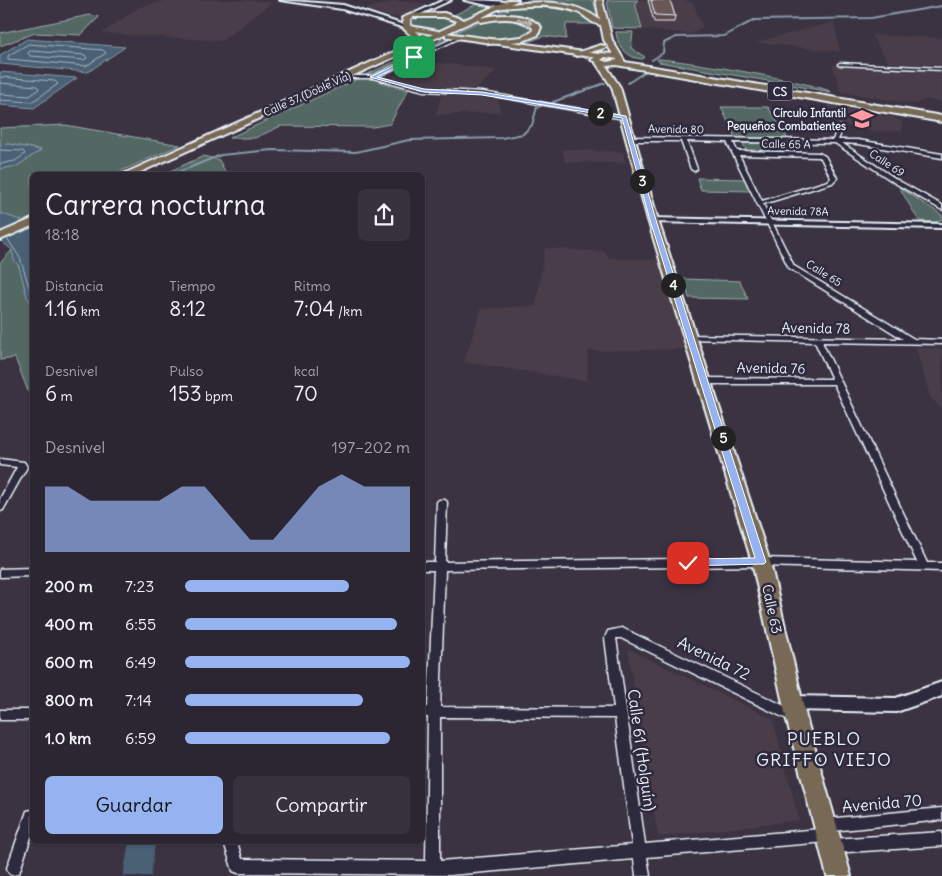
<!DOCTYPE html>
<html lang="es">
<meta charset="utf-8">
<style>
:root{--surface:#2c2632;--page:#38323e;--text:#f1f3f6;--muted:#a6a5ac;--line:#48434d;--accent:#95b2f1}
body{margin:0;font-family:Delius,sans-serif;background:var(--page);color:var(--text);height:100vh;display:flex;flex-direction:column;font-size:19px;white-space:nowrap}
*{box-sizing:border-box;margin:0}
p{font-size:16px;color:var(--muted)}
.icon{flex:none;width:28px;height:28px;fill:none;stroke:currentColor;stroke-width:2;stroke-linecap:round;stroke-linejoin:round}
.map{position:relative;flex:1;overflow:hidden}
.sheet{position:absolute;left:30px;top:172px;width:395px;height:672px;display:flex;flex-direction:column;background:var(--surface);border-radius:8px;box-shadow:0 1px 4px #0004,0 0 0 1px var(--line)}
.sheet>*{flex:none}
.pin{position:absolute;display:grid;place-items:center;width:42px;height:42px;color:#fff;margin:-21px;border-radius:10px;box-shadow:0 2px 8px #0006}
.km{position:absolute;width:25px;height:25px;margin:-12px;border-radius:50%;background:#222;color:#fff;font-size:14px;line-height:25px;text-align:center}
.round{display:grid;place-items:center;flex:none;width:52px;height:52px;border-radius:8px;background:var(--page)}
.headline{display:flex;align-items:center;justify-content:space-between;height:85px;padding:0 15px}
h1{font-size:28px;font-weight:600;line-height:38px}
.metrics{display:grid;grid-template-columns:repeat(3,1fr);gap:8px;height:85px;padding:5px 15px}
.metrics div{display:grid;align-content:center}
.metrics b{font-size:21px;font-weight:600}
.metrics small{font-size:14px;font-weight:400}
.metrics p{font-size:14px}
.chart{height:140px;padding:10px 15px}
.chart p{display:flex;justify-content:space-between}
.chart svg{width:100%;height:90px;margin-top:5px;fill:var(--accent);opacity:.7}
.action{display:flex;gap:10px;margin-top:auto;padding:10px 15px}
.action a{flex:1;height:58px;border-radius:8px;background:var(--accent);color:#111;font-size:20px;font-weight:600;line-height:58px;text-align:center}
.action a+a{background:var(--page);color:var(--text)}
ul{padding:0 15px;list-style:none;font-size:16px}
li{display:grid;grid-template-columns:80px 60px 1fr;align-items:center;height:38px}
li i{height:12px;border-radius:6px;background:var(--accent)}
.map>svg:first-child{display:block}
.built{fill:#493e48}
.green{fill:#526863;stroke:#9dacae}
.water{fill:#4a6174;stroke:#899ba9}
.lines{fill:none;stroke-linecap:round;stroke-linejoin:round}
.shore{stroke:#a9b7c3;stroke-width:1}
.stream{stroke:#899ba9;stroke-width:2}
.river{fill:#4a6174;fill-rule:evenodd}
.minor-casing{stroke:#e8f1f8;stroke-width:3}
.tertiary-casing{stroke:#e8f1f8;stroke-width:4}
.secondary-casing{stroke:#e8f1f8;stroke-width:4}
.primary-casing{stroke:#e8f1f8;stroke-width:4}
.trunk-casing{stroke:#e8f1f8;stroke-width:4}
.minor{fill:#2f2a3d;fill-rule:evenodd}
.tertiary{fill:#2f2a3d;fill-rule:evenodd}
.secondary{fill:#2f2a3d;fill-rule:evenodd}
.primary{fill:#776954;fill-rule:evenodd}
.trunk{fill:#776954;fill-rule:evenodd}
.wall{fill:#5b4a4b;stroke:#e8f1f8}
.building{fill:#6a5657;stroke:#e8f1f8}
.oneway{stroke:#bbbbb6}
.route{fill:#95b2f1;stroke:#fff}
.labels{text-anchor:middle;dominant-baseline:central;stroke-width:5;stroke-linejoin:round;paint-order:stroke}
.far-street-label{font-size:11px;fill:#e8f1f8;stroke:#2f2a3d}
.far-poi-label{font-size:11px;font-weight:bold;fill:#e8f1f8;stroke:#2f2a3d;text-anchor:end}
.shield{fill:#2f2a3d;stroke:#b0b5c0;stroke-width:1}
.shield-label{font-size:12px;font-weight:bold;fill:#e8f1f8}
.street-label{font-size:14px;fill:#e8f1f8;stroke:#2f2a3d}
.near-street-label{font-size:16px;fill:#e8f1f8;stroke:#2f2a3d}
.near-neighbourhood-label{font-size:18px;letter-spacing:1px;fill:#e8f1f8;stroke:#2f2a3d}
</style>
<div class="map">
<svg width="942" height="876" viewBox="0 0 942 876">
<rect width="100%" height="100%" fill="#3b3342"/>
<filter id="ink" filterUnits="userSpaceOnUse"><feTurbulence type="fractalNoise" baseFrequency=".02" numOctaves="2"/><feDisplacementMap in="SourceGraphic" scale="10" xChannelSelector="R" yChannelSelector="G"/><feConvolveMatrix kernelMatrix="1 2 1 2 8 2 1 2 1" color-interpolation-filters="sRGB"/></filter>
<g filter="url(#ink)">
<g class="built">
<path d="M168,0H230L273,2L221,41L102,33L140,7Z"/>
<path d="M638,0H685L693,3L703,28L690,34L642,29L635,3Z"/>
<path d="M396,1L418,3L431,6L407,16L391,17L365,9Z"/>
<path d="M834,22L840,52L756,42Z"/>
<path d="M871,35L942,38V66L889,63Z"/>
<path d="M419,60L497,70L477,89H426L389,79Z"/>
<path d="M832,65L942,70V102L927,99L916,104L841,92Z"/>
<path d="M442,93L479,94L497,98L501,112L436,115Z"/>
<path d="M828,105L889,116L902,121V131H874L828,123Z"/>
<path d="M562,149L623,152L625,163L565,162Z"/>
<path d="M545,248L606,252L608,258L658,260L685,349L588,351L587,381L464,362L481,309L536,306Z"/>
<path d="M916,348L942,349V409L930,397Z"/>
<path d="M628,649L773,719L799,820L658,837Z"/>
</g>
<g class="green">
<path d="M528,0H593L600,24H566V39L544,36L523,44L454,33Z"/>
<path d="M607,0H638L635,3L642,29L612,28Z"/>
<path d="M479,3L497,6C482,14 470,21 454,15Z"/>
<path d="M90,15L99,17L81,35L35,33L0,46V33Z"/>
<path d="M441,16L456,21V23C442,31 424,36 410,23L420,17Z"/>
<path d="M616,32H633L631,48L645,57L643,59C628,59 617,46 616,32Z"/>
<path d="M446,38L452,39L369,78L408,90L390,124L373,127L281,126L255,138H229Z"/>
<path d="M657,59C676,59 819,83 831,92L659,62Z"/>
<path d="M721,107H768L788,139L735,137Z"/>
<path d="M65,125L180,145L112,175H32V224L0,213V169L17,166L41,150L9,144L0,145V128Z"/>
<path d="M742,143H780L786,152L747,151Z"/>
<path d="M204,156L219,160L227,175H161Z"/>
<path d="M697,178L745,179L751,191L701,190Z"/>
<path d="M899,187L942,215V219L937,222L919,221Z"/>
<path d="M12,250C13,258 17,262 20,269C24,282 24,293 32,304V401L15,358L0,360V263Z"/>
<path d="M684,279L740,281L748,299L689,298Z"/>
</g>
<g class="water">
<path d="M27,39L125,47L88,72L0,64V55Z"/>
<path d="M0,72L77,78L34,108L0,105Z"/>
<path d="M9,144L41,150L17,166L0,169V145Z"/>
<path d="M0,213L32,224V304L27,297L19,266L14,260L12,250L0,240Z"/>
</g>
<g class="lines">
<g class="shore">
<path d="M29,44L103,50L106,53L86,66L8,59V56Z"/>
<path d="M31,51L85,55L87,58L84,60L30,56L28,53Z"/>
<path d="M0,77L55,81L58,84L32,102L0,100"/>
<path d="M0,83L37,86L39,89L30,96L0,94"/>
<path d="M0,150L23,151L25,154L15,161L0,164"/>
<path d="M7,238L20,258L32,296"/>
</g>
<g class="stream">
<path d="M652,60L663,53L664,43L676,37L724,36L754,20L871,18L942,6"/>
<path d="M628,83L646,71"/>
<path d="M553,102L605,83"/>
<path d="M171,175L221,155L272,150L356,152L409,140L502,138L523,134L532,125L537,107L541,106"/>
</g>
<path class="river" d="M129,842H155L151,876H123Z"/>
<defs>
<g id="minor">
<path d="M458,36L460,38L377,77L424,89L482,92L627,117L624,119L482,94L424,91L373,78H353L351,77L353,76H372Z"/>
<path d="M840,63L942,68V70L838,65V64Z"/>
<path d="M840,126L843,128L838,140H858L942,154V158L858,144L842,143L899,181L942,205V210L895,183L835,143L733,142L737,151L819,153L825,156L837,178L832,183L763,204L794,266L914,339L942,340V344L822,342L927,563H942V571L761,566L445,570L440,707L614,708L605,638L608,631L622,628L799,713L801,717L799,721L795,722L791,721L621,638H616L645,844L821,829L819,825L821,820L826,819L942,808V820L831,831L833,835L831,840L826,842L647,857L650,876H636L634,859L450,875L238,873L233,871L224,842H237L242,859L426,861L428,717H422V707H428L434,570H422V562H435L437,502L439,500H445L447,502L445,562L761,558L917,562L834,384H704L700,381L704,378L832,379L815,342L689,339L685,337L689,335L903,339L789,268L727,142L687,141L697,169L694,171L691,169L681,141H630L627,139L630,137L833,140L837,128ZM739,155L818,157L821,158L831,178L828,181L762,201ZM440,717L615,718L632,845L440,861Z"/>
<path d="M0,459L24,462L27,467L3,510L0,511V499L17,467L0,465Z"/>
<path d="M32,568V576L0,577V569Z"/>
<rect x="0" y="710" width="32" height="10"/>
<path d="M32,810V834L19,873L14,875L9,873L7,868L27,811Z"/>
<path d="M942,832V846L832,853L827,851L825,846L827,841L832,839Z"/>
</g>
<g id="tertiary">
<path d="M444,0H451L416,16L411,15Z"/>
<path d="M464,0C473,0 505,1 511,3L492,6Z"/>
<path d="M650,218L942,224V228L653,222H650Z"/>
<path d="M942,682V696L896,712L792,710L787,708L784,703L787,698L792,696L896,698Z"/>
</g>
<path id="secondary" d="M280,0L343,5L410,27L405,28L342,9Z"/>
<g id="primary">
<path d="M412,14L417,15L410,19V26L438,31V35L404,29L402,18Z"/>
<path d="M446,33L599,54L603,56L599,58L449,37H446Z"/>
<path d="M597,61H603L620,87L658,220L770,562L806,717L851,876H827L786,717L752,562L648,220L612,87L596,63Z"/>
</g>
<g id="trunk">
<path d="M509,0H518L511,4C542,1 574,0 600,20L596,0H602L612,40L625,62L942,116V122L616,65L607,66L591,60L601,53L613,54L604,40L601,25C593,25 585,15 577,12C555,3 525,6 503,8C496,9 487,15 481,18C500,14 526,12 541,27L538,35L523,41L489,44V40H492L521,37L532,32L533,28C519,16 498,18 481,22L478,19L134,175H121L407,46L413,37L404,29V25H410L420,35L418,41L455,24L457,21L444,17H414L412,14L444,13L464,20ZM605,57L617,59V60L607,62L601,60Z"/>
<path d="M601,45L608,47L577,56L573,54Z"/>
<path d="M32,219V226L0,240V233Z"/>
</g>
</defs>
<use href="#minor" class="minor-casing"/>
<use href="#tertiary" class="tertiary-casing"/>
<use href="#secondary" class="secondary-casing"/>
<use href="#primary" class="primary-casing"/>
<use href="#trunk" class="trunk-casing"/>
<use href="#minor" class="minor"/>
<use href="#tertiary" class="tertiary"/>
<use href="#secondary" class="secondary"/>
<use href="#primary" class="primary"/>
<use href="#trunk" class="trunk"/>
</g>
<path class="wall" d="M648,0H670L675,16L674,22H654Z"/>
<path class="building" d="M651,0H670L675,16L655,15Z"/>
<defs><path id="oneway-shaft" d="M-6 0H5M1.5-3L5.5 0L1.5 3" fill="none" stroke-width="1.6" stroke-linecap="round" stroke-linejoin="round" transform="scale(1.25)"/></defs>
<use class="oneway" href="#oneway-shaft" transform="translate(525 21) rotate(17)"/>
</g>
<path class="route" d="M414,56L415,58L377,77L424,89L482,92L626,116L656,220L766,562L764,564L688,566L683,563L688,559L755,558L650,220L622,118L482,95L424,92L370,77Z"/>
<defs>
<symbol id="school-bare" viewBox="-9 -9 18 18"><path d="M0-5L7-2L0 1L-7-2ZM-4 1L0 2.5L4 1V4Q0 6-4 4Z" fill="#ff9aa2" stroke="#2f2a3d" stroke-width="2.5" paint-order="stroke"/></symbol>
</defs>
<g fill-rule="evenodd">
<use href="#school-bare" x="846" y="103" width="32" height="32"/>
</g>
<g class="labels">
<g class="far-street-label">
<text transform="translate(307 94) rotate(-24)">Calle 37 (Doble Vía)</text>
<text transform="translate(676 129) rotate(1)">Avenida 80</text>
<text transform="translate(786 144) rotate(1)">Calle 65 A</text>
<text transform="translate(887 163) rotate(33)">Calle 69</text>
<text transform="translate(798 211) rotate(1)">Avenida 78A</text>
<text transform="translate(824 273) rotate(32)">Calle 65</text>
</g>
<g class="far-poi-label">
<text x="846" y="113">Círculo Infantil<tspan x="846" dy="13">Pequeños Combatientes</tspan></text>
</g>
<rect class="shield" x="767.5" y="81.5" width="25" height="19" rx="4"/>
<g class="shield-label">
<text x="780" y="91">CS</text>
</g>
<g class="street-label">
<text transform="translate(816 328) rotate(1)">Avenida 78</text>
<text transform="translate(771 368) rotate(1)">Avenida 76</text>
<text transform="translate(772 609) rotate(78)">Calle 63</text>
</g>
<g class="near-street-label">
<text transform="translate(714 658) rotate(26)">Avenida 72</text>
<text transform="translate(642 750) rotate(82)">Calle 61 (Holguín)</text>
<text transform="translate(882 803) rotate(-5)">Avenida 70</text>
</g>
<g class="near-neighbourhood-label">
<text x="824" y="738">PUEBLO<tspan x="824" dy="21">GRIFFO VIEJO</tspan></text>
</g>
</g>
</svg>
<div class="pin" style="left:414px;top:57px;background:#1e9e55"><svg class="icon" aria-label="arrive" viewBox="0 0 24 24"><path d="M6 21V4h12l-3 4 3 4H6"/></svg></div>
<div class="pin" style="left:688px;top:563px;background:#d93025"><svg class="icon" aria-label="check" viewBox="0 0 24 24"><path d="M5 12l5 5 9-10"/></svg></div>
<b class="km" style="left:600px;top:113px">2</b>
<b class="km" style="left:642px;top:181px">3</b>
<b class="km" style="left:673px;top:285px">4</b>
<b class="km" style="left:723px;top:438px">5</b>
<section class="sheet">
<div class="headline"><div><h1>Carrera nocturna</h1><p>18:18</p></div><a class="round"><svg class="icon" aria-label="share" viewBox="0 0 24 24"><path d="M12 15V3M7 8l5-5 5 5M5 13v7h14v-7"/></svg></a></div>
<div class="metrics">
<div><p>Distancia</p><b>1.16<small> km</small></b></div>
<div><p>Tiempo</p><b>8:12</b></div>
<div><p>Ritmo</p><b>7:04<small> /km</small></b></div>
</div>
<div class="metrics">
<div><p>Desnivel</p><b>6<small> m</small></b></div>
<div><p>Pulso</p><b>153<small> bpm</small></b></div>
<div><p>kcal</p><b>70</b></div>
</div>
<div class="chart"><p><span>Desnivel</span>197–202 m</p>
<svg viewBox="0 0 160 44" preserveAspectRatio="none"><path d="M0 44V12L10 12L20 19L30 19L40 19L50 19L60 12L70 12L80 25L90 38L100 38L110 25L120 12L130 6L140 12L150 12L160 12V44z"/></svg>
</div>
<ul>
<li><b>200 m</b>7:23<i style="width:73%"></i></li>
<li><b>400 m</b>6:55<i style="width:94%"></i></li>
<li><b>600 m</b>6:49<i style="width:100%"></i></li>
<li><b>800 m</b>7:14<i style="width:79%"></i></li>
<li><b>1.0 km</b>6:59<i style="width:91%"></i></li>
</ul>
<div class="action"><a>Guardar</a><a>Compartir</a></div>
</section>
</div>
